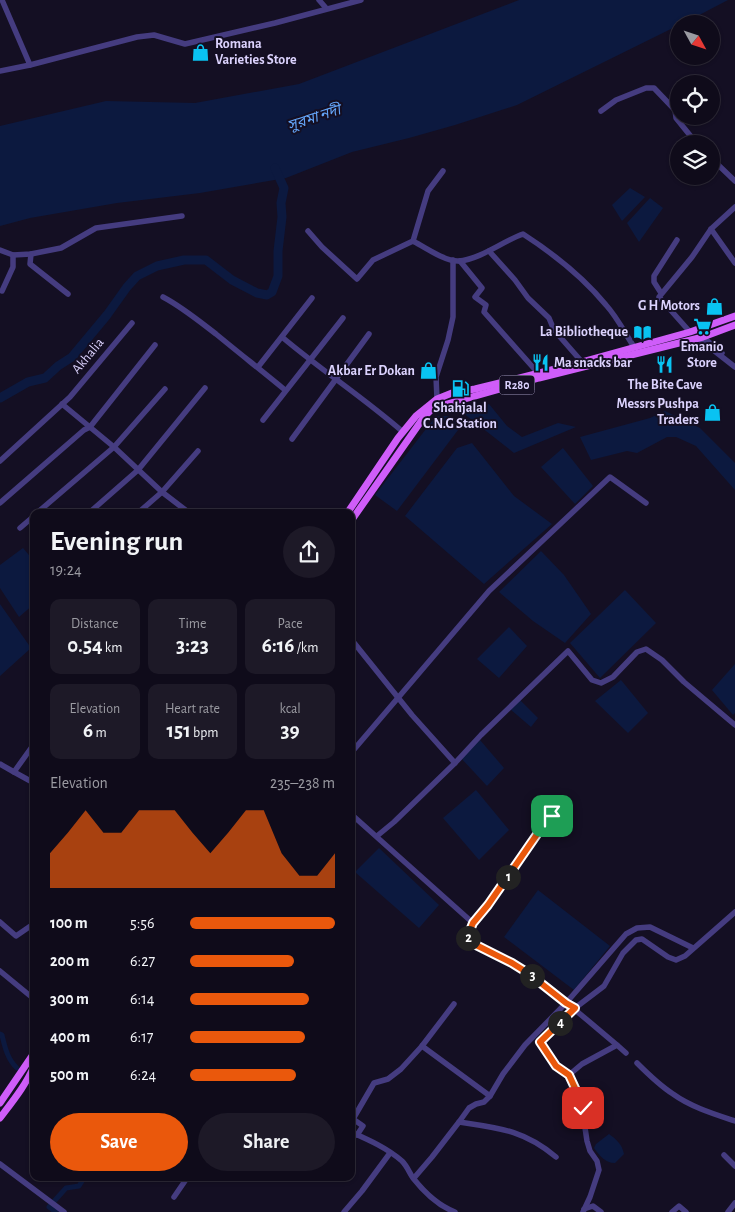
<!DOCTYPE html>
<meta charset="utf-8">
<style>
:root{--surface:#0f0b1a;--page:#1d1927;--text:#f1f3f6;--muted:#9b9ba2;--line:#2f2b39;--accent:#ea580c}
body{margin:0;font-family:"Alegreya Sans","Noto Sans Bengali",sans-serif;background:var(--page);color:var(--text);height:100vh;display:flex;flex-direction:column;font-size:19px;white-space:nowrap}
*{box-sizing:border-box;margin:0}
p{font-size:16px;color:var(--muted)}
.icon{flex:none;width:28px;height:28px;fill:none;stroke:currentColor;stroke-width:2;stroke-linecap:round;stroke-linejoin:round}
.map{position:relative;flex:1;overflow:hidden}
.details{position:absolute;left:30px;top:509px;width:325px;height:672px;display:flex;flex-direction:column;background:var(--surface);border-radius:10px;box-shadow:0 1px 4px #0004,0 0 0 1px var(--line)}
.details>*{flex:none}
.needle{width:32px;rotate:130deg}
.fabs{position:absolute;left:670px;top:15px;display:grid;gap:10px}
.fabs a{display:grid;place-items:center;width:50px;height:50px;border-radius:50%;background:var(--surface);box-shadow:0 1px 4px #0004,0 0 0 1px var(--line);font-size:25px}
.pin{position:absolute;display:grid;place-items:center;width:42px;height:42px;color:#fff;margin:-21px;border-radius:10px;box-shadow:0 2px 8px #0006}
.km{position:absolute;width:25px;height:25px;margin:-12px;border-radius:50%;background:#222;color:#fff;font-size:14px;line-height:25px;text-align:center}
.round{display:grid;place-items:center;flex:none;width:52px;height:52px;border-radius:26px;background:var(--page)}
.summary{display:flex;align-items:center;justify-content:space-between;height:85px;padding:0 20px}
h1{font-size:28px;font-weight:700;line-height:38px}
.figures{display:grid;grid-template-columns:repeat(3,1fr);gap:8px;height:85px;padding:5px 20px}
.figures div{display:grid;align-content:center;border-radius:10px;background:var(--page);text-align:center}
.figures b{font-size:21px;font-weight:700}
.figures small{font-size:14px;font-weight:400}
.figures p{font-size:14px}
.chart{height:140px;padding:10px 20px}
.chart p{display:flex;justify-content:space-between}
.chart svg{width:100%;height:90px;margin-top:5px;fill:var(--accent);opacity:.7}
.action{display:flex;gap:10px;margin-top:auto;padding:10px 20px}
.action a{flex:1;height:58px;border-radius:30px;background:var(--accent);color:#fff;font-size:20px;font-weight:700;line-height:58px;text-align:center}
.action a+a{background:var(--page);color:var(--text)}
ul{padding:0 20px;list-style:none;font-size:16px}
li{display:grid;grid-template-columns:80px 60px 1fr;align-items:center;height:38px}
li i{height:12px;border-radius:6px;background:var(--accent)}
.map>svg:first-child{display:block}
.water{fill:#0c193f}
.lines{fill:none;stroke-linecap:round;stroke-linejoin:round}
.canal{stroke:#0c193f;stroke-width:5}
.river{stroke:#0c193f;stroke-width:9}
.minor{stroke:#453c80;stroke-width:5.5}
.major{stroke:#cf5df9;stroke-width:7}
.route-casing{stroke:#fff;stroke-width:10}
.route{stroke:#ea580c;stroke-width:6}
.labels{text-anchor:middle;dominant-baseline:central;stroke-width:4;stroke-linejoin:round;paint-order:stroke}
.shield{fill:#140f23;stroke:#9f98bc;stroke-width:1}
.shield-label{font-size:12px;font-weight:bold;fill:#dbd2fd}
.poi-label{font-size:14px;font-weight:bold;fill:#dbd2fd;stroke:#140f23;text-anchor:end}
.street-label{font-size:14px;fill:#dbd2fd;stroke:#140f23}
.water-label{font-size:15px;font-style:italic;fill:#64a5f9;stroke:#140f23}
</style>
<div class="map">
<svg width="735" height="1212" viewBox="0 0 735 1212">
<rect width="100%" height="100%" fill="#140f23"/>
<g class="water">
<path d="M519,0H728L682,24H679V25L517,105L455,125L409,138L352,152L286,178L200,193L117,203L30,218L0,226V126L106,101L195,103L299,84Z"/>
<path d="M630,188L645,197L622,221L612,205Z"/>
<path d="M650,198L663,208L639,242L627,223Z"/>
<path d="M489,404L507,426L522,437L558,423L576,427L514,453L463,413Z"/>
<path d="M665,411L700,428L735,463V490L696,446L676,437H667L637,453L627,451L591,460L580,437L650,418Z"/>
<path d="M436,416H449L461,426L397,511L375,495Z"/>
<path d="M472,443L514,496L552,524L484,584L405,516L457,448Z"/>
<path d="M563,448L593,486L575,504L541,467Z"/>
<path d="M23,548L34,561V604L19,617L0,588V565Z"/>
<path d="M541,551L564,575L591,614L565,643L533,621L499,592Z"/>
<path d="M625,590L656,623L600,678L570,643Z"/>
<path d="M0,604L31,648L0,676Z"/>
<path d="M509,627L527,646L499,678L477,659Z"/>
<path d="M735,664V713L733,715L712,690Z"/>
<path d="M621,680L648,713L628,733L595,701Z"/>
<path d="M519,699L538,718L531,727L510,709Z"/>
<path d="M480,740L504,768L487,786L461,758Z"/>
<path d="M476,790L509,830L479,860L443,818Z"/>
<path d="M379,848L439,905L419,928L355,872Z"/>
<path d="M538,890L610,946L574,990L504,937Z"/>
<path d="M609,1134C616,1139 622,1144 624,1154L615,1163C605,1163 600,1156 594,1148L596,1144Z"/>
</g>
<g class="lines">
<g class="canal">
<path d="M0,1034L2,1035C5,1048 8,1060 17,1068"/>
<path d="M56,1212L49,1207L66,1188L79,1186L84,1178"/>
</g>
<path class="river" d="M0,398L28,382L45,378L58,366L72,357L107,315L127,287L137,276L157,266L184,260H206L232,280L257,293L267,295L272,292L278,276V251L282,217L281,203L284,188L275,168"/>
<g class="minor">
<path d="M2,0L30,65L137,37L154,35L185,44L275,23L361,0"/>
<path d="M319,0L326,8"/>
<path d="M0,71L30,65"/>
<path d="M601,111L616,100L646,88H654L675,110L676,118L697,144"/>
<path d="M711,158L735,181"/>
<path d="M711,229L735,263"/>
<path d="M308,231L322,247L357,279L373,260L413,241L428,191L443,171"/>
<path d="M413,241C424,247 446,262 459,261C481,259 503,241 523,234C554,254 582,276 606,305C617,317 625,333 634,347"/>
<path d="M0,250L13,255L31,254L61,248L96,228L182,216"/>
<path d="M489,251L515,280L528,298L549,318L554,330L582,362"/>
<path d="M31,254L30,264L68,294"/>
<path d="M460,261L482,288L475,297L486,305L484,312L538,373"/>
<path d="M2,291L13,267V255"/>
<path d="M661,293L654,282V276L677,240"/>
<path d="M163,297C182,307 199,321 216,334C239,353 262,371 285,390"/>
<path d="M690,332L659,297L692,257L711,229L735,207"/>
<path d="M282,337C321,370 364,398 403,432"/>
<path d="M703,337L722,353"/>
<path d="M698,338L735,367"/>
<path d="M258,367L312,298"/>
<path d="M437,399L436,377L448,340L453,317V260"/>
<path d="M62,404L114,447L162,492L188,512"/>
<path d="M263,420L343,318"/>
<path d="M292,439L369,334"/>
<path d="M0,461L70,397L132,323"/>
<path d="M0,503L84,430L90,427L155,345"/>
<path d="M38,512L114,447L165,389"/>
<path d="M90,512L138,470L205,388"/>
<path d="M139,512L162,492L198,451"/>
<path d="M20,528L34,516"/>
<path d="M351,639L412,715L455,763"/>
<path d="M34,744L14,772L34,783"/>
<path d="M351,753L489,591L610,477L646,503"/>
<path d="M0,764L14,772"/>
<path d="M351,814L473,923L467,938C482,953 509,960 527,973C559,995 587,1020 617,1045"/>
<path d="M377,836L394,822L455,763L481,735L568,651L592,680L601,683L613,677L637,652L646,649L662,660L684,682L735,725"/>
<path d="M0,922L16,936L32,925L34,926"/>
<path d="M473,923L488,905L547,819L552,817L557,819L567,830"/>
<path d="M0,971L34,999"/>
<path d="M422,1046L490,1096"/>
<path d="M637,1063C648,1074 659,1085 673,1094C691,1107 714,1114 735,1121"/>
<path d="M569,1075L582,1064L617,1045L626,1053"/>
<path d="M459,1122L469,1108L476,1104L484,1102L490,1096L503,1074L525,1045L566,1003L626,934L637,928L650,927L693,948"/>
<path d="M351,1132C369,1140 387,1148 402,1161C407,1166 409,1172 413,1178C424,1192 439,1206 455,1212"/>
<path d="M357,1135L363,1126L353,1119L374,1083L388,1079L401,1069L422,1046L454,1004"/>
<path d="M724,1155L735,1166"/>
<path d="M0,1164L64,1212"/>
<path d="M414,1178L432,1157L459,1122C499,1128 524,1130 556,1157"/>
<path d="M174,1197L187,1178"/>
<path d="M584,1209L593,1206L601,1212"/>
<path d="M344,1212L362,1191L390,1153"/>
<path d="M583,1212L590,1197L599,1170L597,1161L590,1151L587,1141L581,1101L569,1075L556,1066L540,1042L575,1008L604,986L623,953L636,940L642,939L668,957L676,960L685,956L735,912"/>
<path d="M672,1212L679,1206L686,1212"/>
<path d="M728,1212L735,1203"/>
</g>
<g class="major">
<path d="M348,512L398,438L416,416L437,399L452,393L475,389L567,366L690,332L735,316"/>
<path d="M351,521L424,417L431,410L440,406L539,378L703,337L735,325"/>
<path d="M0,1103L34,1053"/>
<path d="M0,1118C12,1102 26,1085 34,1066"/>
</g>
</g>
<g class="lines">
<defs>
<path id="route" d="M552,816L540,830L488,905L473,923L467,938L472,943L512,963L528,973L566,1003L575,1008L540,1042L556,1066L569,1075L581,1101L583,1108"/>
</defs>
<use href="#route" class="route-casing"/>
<use href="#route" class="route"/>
</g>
<defs>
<symbol id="shop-bare" viewBox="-9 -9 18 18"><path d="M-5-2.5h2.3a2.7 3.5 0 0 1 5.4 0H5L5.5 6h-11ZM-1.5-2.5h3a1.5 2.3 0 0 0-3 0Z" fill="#09c3f2" stroke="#140f23" stroke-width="2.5" paint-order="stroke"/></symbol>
<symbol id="supermarket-bare" viewBox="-9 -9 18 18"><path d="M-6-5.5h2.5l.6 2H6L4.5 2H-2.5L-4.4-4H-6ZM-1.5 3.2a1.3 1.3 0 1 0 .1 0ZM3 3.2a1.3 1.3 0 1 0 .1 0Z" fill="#09c3f2" stroke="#140f23" stroke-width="2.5" paint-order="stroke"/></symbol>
<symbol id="library-bare" viewBox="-9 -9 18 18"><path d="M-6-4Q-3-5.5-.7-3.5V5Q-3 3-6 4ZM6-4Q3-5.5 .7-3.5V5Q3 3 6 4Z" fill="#09c3f2" stroke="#140f23" stroke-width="2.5" paint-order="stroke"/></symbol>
<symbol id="restaurant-bare" viewBox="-9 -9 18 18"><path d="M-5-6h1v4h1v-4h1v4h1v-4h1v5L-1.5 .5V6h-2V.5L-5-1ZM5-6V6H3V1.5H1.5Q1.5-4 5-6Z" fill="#09c3f2" stroke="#140f23" stroke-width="2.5" paint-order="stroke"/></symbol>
<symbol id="fuel-bare" viewBox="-9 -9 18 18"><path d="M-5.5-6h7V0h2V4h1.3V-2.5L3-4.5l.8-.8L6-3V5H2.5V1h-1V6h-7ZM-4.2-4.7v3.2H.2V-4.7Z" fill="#09c3f2" stroke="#140f23" stroke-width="2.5" paint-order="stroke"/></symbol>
</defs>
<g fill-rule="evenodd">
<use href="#shop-bare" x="188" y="40" width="25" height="25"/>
<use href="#shop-bare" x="702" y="294" width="25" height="25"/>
<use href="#supermarket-bare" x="690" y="314" width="25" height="25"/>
<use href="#library-bare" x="630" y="320" width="25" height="25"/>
<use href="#restaurant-bare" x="528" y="350" width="25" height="25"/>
<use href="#restaurant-bare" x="652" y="352" width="25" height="25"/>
<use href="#shop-bare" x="416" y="358" width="25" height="25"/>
<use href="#fuel-bare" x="448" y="376" width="25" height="25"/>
<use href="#shop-bare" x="700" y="400" width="25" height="25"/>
</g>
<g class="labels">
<rect class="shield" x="499.5" y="375.5" width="35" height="19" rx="4"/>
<g class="shield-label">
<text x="517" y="385">R280</text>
</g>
<g class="poi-label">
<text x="215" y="44" text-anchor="start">Romana<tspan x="215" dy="16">Varieties Store</tspan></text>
<text x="700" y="306">G H Motors</text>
<text x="628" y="332">La Bibliotheque</text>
<text x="702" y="347" text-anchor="middle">Emanio<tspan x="702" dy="16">Store</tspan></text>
<text x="554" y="363" text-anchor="start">Ma snacks bar</text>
<text x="415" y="371">Akbar Er Dokan</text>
<text x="665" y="385" text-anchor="middle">The Bite Cave</text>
<text x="699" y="404">Messrs Pushpa<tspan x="699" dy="16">Traders</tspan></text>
<text x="460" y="408" text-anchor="middle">Shahjalal<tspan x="460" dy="16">C.N.G Station</tspan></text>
</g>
<g class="street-label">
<text transform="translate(88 356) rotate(-50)">Akhalia</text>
</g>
<g class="water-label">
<text transform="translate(314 118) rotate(-18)">সুরমা নদী</text>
</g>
</g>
</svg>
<div class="fabs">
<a><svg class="needle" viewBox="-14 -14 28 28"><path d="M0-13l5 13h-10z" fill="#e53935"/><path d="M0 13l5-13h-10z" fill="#9b9ba2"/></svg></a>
<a><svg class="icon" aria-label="locate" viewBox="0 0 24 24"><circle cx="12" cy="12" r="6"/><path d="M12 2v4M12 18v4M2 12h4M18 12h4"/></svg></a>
<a><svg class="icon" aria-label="layers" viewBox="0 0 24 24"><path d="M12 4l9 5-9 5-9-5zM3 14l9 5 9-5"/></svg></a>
</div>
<div class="pin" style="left:552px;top:816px;background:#1e9e55"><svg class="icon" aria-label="arrive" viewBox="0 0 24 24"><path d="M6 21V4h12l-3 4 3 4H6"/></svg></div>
<div class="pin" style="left:583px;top:1108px;background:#d93025"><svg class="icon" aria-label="check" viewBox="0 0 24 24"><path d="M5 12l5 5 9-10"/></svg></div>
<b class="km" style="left:508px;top:877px">1</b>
<b class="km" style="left:468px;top:938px">2</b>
<b class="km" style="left:532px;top:976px">3</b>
<b class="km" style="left:560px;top:1023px">4</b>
<section class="details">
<div class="summary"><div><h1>Evening run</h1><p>19:24</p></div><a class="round"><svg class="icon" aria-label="share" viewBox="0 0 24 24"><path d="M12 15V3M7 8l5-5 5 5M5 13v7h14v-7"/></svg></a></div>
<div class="figures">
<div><p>Distance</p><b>0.54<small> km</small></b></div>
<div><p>Time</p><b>3:23</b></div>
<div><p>Pace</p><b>6:16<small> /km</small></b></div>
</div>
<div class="figures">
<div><p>Elevation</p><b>6<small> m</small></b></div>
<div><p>Heart rate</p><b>151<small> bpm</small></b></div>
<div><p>kcal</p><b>39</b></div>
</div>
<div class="chart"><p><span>Elevation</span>235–238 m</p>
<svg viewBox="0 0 160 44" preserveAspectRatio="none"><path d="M0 44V27L10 17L20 6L30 17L40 17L50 6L60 6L70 6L80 17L90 27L100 17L110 6L120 6L130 27L140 38L150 38L160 27V44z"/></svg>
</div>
<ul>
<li><b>100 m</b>5:56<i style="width:100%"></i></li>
<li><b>200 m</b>6:27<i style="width:72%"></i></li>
<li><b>300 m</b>6:14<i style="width:82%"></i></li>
<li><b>400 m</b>6:17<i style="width:79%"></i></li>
<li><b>500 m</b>6:24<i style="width:73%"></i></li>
</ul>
<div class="action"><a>Save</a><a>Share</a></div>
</section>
</div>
